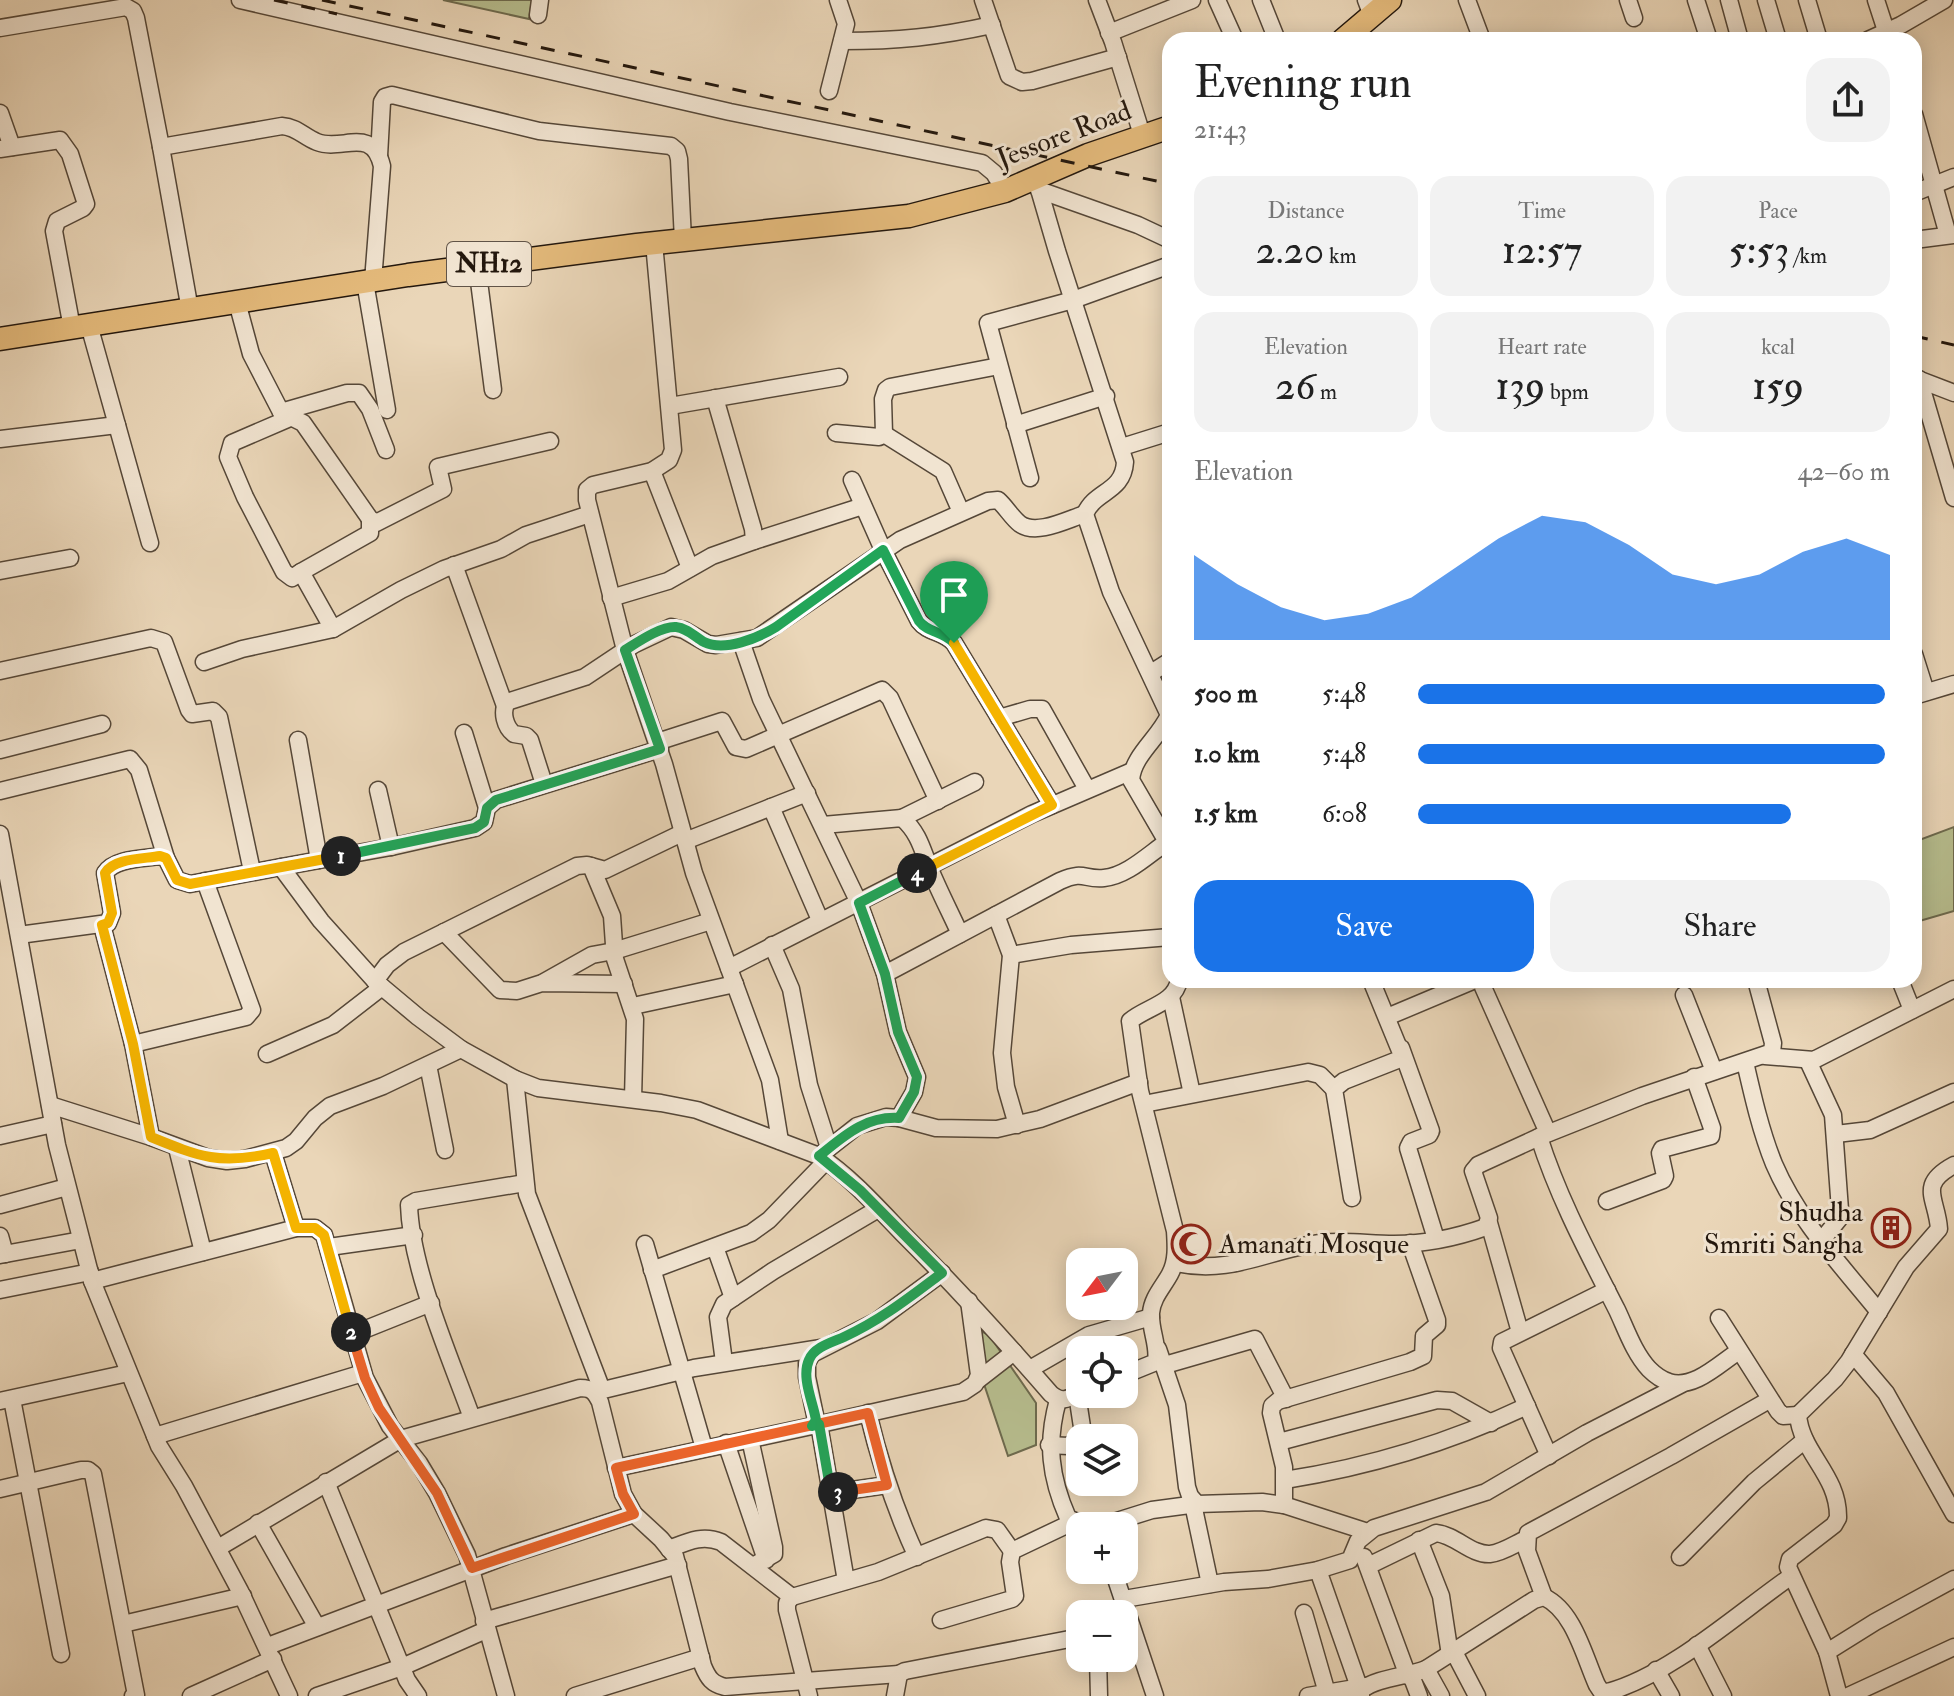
<!DOCTYPE html>
<meta charset="utf-8">
<style>
:root{--surface:#fff;--page:#f2f2f2;--text:#222;--muted:#767676;--accent:#1a73e8}
body{margin:0;font-family:"IM FELL Double Pica",serif;background:var(--page);color:var(--text);height:100vh;display:flex;flex-direction:column;font-size:30px;white-space:nowrap}
*{box-sizing:border-box;margin:0}
p{font-size:26px;color:var(--muted)}
.icon{flex:none;width:44px;height:44px;fill:none;stroke:currentColor;stroke-width:2;stroke-linecap:round;stroke-linejoin:round}
.map{position:relative;flex:1;overflow:hidden}
.side{position:absolute;left:1162px;top:32px;width:760px;height:956px;display:flex;flex-direction:column;background:var(--surface);border-radius:24px;box-shadow:0 4px 20px #0003}
.side>*{flex:none}
.needle{width:52px;rotate:238deg}
.buttons{position:absolute;left:1066px;top:1248px;display:grid;gap:16px}
.buttons a{display:grid;place-items:center;width:72px;height:72px;border-radius:16px;background:var(--surface);box-shadow:0 4px 20px #0003;font-size:40px}
.pin{position:absolute;display:grid;place-items:center;width:68px;height:68px;color:#fff;margin:-82px -34px;border-radius:50% 50% 50% 0;rotate:-45deg;box-shadow:0 0 8px #0007}
.pin .icon{rotate:45deg}
.km{position:absolute;width:40px;height:40px;margin:-20px;border-radius:50%;background:#222;color:#fff;font-size:22px;line-height:40px;text-align:center}
.round{display:grid;place-items:center;flex:none;width:84px;height:84px;border-radius:24px;background:var(--page)}
.summary{display:flex;align-items:center;justify-content:space-between;height:136px;padding:0 32px}
h1{font-size:44px;font-weight:600;line-height:60px}
.stats{display:grid;grid-template-columns:repeat(3,1fr);gap:12px;height:136px;padding:8px 32px}
.stats div{display:grid;align-content:center;border-radius:20px;background:var(--page);text-align:center}
.stats b{font-size:40px;font-weight:600}
.stats small{font-size:22px;font-weight:400}
.stats p{font-size:22px}
.chart{height:224px;padding:16px 32px}
.chart p{display:flex;justify-content:space-between}
.chart svg{width:100%;height:144px;margin-top:8px;fill:var(--accent);opacity:.7}
.action{display:flex;gap:16px;margin-top:auto;padding:16px 32px}
.action a{flex:1;height:92px;border-radius:24px;background:var(--accent);color:#fff;font-size:32px;font-weight:600;line-height:92px;text-align:center}
.action a+a{background:var(--page);color:var(--text)}
ul{padding:0 32px;list-style:none;font-size:26px}
li{display:grid;grid-template-columns:128px 96px 1fr;align-items:center;height:60px}
li i{height:20px;border-radius:10px;background:var(--accent)}
.map>svg:first-child{display:block}
.green{fill:#b7be8f;stroke:#6d6a4e;stroke-width:2}
.lines{fill:none;stroke-linecap:round;stroke-linejoin:round}
.minor-casing{stroke:#554738;stroke-width:19}
.highway-casing{stroke:#23170d;stroke-width:25}
.minor{stroke:#f1e4d1;stroke-width:16}
.highway{stroke:#e5bb7c;stroke-width:22}
.rail{stroke:#23170d;stroke-width:3;stroke-dasharray:14 14;stroke-linecap:butt}
.split-1-casing{stroke:#fff;stroke-width:16}
.split-2-casing{stroke:#fff;stroke-width:16}
.split-3-casing{stroke:#fff;stroke-width:16}
.split-4-casing{stroke:#fff;stroke-width:16}
.split-5-casing{stroke:#fff;stroke-width:16}
.split-1{stroke:#22a559;stroke-width:10}
.split-2{stroke:#f5b400;stroke-width:10}
.split-3{stroke:#f0652b;stroke-width:10}
.split-4{stroke:#22a559;stroke-width:10}
.split-5{stroke:#f5b400;stroke-width:10}
.labels{text-anchor:middle;dominant-baseline:central;stroke-width:6;stroke-linejoin:round;paint-order:stroke}
.shield{fill:#f1e4d1;stroke:#615448;stroke-width:2}
.shield-label{font-size:26px;font-weight:bold;fill:#23170d}
.street-label{font-size:28px;fill:#23170d;stroke:#f1e4d1}
.poi-label{font-size:28px;fill:#23170d;stroke:#f1e4d1;text-anchor:end}
</style>
<div class="map">
<svg width="1954" height="1696" viewBox="0 0 1954 1696">
<rect width="100%" height="100%" fill="#ead6b8"/>
<filter id="stains"><feTurbulence type="fractalNoise" baseFrequency=".0025" numOctaves="4"/><feColorMatrix values="0 0 0 0 .2 0 0 0 0 .09 0 0 0 0 .02 0 0 0 .5 -.17"/></filter>
<radialGradient id="worn" r=".72"><stop offset=".6" stop-color="#630" stop-opacity="0"/><stop offset="1" stop-color="#630" stop-opacity=".3"/></radialGradient>
<g class="green">
<path d="M443,0H532L529,19Z"/>
<path d="M1954,827V911L1916,922L1914,917V842Z"/>
<path d="M977,1329L989,1335L1036,1403V1445L1008,1456L981,1375Z"/>
</g>
<g class="lines">
<defs>
<g id="minor">
<path d="M240,0L730,112L982,163L994,173L1005,191"/>
<path d="M983,0L1009,76L1022,82L1032,81L1118,57"/>
<path d="M1097,0L1113,42L1143,138"/>
<path d="M1217,0L1235,40"/>
<path d="M1261,0L1277,40"/>
<path d="M1366,0L1372,16"/>
<path d="M1467,0L1482,40"/>
<path d="M1628,0L1634,18"/>
<path d="M1696,0L1709,40"/>
<path d="M1729,0L1740,40"/>
<path d="M1766,0L1778,40"/>
<path d="M1807,0L1819,40"/>
<path d="M1876,0L1889,40"/>
<path d="M538,15L540,0"/>
<path d="M0,28L126,7L133,11L136,18L161,147"/>
<path d="M1109,33L1192,0"/>
<path d="M1868,40L1901,25L1944,0"/>
<path d="M842,41C898,41 937,37 992,25"/>
<path d="M829,91L846,24L838,0"/>
<path d="M0,113L12,147"/>
<path d="M1914,114L1948,235"/>
<path d="M0,149L60,140L70,154L86,204L83,208L57,221L54,231L72,328"/>
<path d="M379,156L382,102L385,97L392,95L539,131L671,146L677,151L679,159L683,240"/>
<path d="M1036,179L1057,251L1125,462C1123,493 1095,490 1085,514L1111,592L1169,715C1159,738 1133,755 1131,780L1170,847"/>
<path d="M1039,190L1138,225L1170,240"/>
<path d="M1914,193L1954,177"/>
<path d="M1914,240L1954,235"/>
<path d="M654,243L673,450L669,460L652,471L593,485L587,490V500L625,650L664,764L694,873L770,1080L780,1141"/>
<path d="M477,266L493,390"/>
<path d="M365,282L387,410"/>
<path d="M237,302L251,354L281,412L303,423L370,519L376,523L443,489L438,467L550,441"/>
<path d="M190,310L161,147L282,126C297,127 304,137 317,142C342,152 372,125 382,166L373,281"/>
<path d="M89,325L150,543"/>
<path d="M1915,378L1954,393"/>
<path d="M1919,379L1954,498"/>
<path d="M670,406L839,377"/>
<path d="M281,412L347,393H359L370,409L386,450"/>
<path d="M290,418L232,443L228,457L245,497L284,572L292,578L301,572"/>
<path d="M1015,425L1106,396"/>
<path d="M836,433L879,437L884,434L883,399L886,390L890,387L999,366"/>
<path d="M884,434L943,471L961,512"/>
<path d="M0,439L117,425"/>
<path d="M1122,447L1170,432"/>
<path d="M652,471L690,568"/>
<path d="M1030,478L988,323L1073,300L1170,265"/>
<path d="M852,480L883,550L919,621C928,633 943,631 954,643L1052,805"/>
<path d="M754,541L863,506"/>
<path d="M454,565L505,706"/>
<path d="M0,571L70,558"/>
<path d="M611,598L668,581L712,556L754,541L753,529L715,398"/>
<path d="M333,629L301,572L370,533V519"/>
<path d="M741,641L761,699L859,903L885,974L898,1032L917,1077L914,1092L899,1118"/>
<path d="M1914,654L1926,692"/>
<path d="M204,662L242,649L333,629L401,590L444,569L501,549L526,535L590,514"/>
<path d="M0,671L151,638L164,642L189,710L192,714L213,711L219,717L252,871"/>
<path d="M1151,673L1170,661"/>
<path d="M1914,696L1954,684"/>
<path d="M999,718L1030,709H1042L1087,789"/>
<path d="M464,733L487,808"/>
<path d="M298,740L319,860"/>
<path d="M657,742L722,721L736,747L746,749L882,690L890,698L938,801"/>
<path d="M0,750L102,724"/>
<path d="M544,784L530,740L526,736L514,734C505,727 501,712 507,702L585,677L633,645L671,627L684,630L708,644L716,645L757,638L900,540L988,501L998,500C1006,507 1012,518 1020,524C1037,536 1068,519 1085,514"/>
<path d="M378,790L391,847"/>
<path d="M0,791L130,759L139,770L166,858L177,880L190,884L281,867L321,921L375,981L418,1017L461,1049L515,1079L538,1088L661,1103L697,1110L819,1156C852,1178 878,1208 905,1236C956,1287 1004,1340 1051,1394C1062,1403 1068,1399 1080,1393"/>
<path d="M771,807L820,920"/>
<path d="M902,818L975,782"/>
<path d="M823,825L902,818C919,833 922,849 930,869C939,891 950,912 960,934"/>
<path d="M0,834L57,1145L92,1281L159,1446L184,1486L240,1591L289,1696"/>
<path d="M685,841L807,793"/>
<path d="M591,866L612,916L615,959L635,1019L633,1099"/>
<path d="M281,867L391,847L475,828L484,822L487,808L496,800L660,749"/>
<path d="M996,915L1011,955L1002,1053L1006,1087L1017,1125"/>
<path d="M102,925L133,1044L151,1137"/>
<path d="M444,932L500,990L517,991L542,983L624,984"/>
<path d="M19,935L108,923L112,913L105,873C115,858 143,859 160,856L166,858"/>
<path d="M772,945L791,989L809,1085L829,1148"/>
<path d="M1011,955L1071,945L1170,937"/>
<path d="M729,968L1032,814L1132,771"/>
<path d="M885,974L1060,881C1085,870 1083,880 1104,878C1127,876 1149,854 1167,842"/>
<path d="M1485,980L1483,987L1548,1133"/>
<path d="M1900,980L1912,1010"/>
<path d="M375,981L387,965L404,952L577,866L587,865L605,870L682,833"/>
<path d="M544,982L592,955L614,951L711,921"/>
<path d="M1684,995L1714,1071"/>
<path d="M1171,997L1192,1094"/>
<path d="M633,1006L735,984"/>
<path d="M1387,1017L1475,980"/>
<path d="M133,1044L246,1017L252,1010L205,881"/>
<path d="M1401,1048L1431,1131L1429,1135L1411,1142L1408,1148L1436,1239"/>
<path d="M267,1054L333,1025L382,987"/>
<path d="M1765,1056L1814,1060L1954,989"/>
<path d="M1808,1061L1833,1115L1840,1210L1839,1219L1821,1241"/>
<path d="M1745,1062C1753,1097 1761,1132 1774,1164C1798,1220 1841,1265 1879,1312"/>
<path d="M428,1065L445,1150"/>
<path d="M515,1079L527,1194L602,1390"/>
<path d="M1144,1104L1308,1072L1320,1075L1334,1089"/>
<path d="M50,1105L151,1137L208,1158L227,1161L245,1159L286,1148L296,1141L315,1118L330,1106L383,1086L461,1049"/>
<path d="M1836,1134L1870,1130L1954,1092"/>
<path d="M0,1136L53,1124"/>
<path d="M1539,1137C1558,1197 1588,1253 1617,1310C1626,1329 1634,1353 1649,1369C1654,1374 1662,1380 1669,1382C1694,1390 1720,1363 1739,1351"/>
<path d="M177,1148L203,1252"/>
<path d="M273,1153L296,1228"/>
<path d="M819,1156L857,1126L886,1117L899,1118L936,1128L997,1129L1040,1119L1139,1082"/>
<path d="M1352,1198L1334,1089L1344,1081L1400,1059L1401,1053L1371,980"/>
<path d="M1607,1201L1663,1180L1665,1176L1660,1153L1662,1149L1711,1136L1712,1128L1694,1077"/>
<path d="M0,1205L67,1187"/>
<path d="M1489,1223L1520,1332"/>
<path d="M0,1236L5,1254"/>
<path d="M645,1244L704,1448"/>
<path d="M329,1247L414,1235"/>
<path d="M715,1247L733,1298"/>
<path d="M0,1255L81,1240"/>
<path d="M1175,1263C1233,1275 1266,1250 1320,1243C1345,1240 1369,1244 1394,1244C1424,1244 1458,1237 1486,1227L1489,1218L1473,1171L1478,1165L1539,1137L1642,1096L1772,1052L1773,1043L1756,980"/>
<path d="M652,1270L751,1233L769,1220L826,1161"/>
<path d="M92,1281L296,1228H315L324,1235L365,1378L390,1426L419,1463L437,1493L467,1555L506,1696"/>
<path d="M0,1290L90,1272"/>
<path d="M1719,1318L1778,1411L1783,1416L1798,1415"/>
<path d="M351,1335L431,1303"/>
<path d="M1158,1349L1177,1405L1187,1487L1190,1496L1197,1504L1262,1502L1284,1505L1368,1532"/>
<path d="M1853,1354L1886,1393L1954,1514"/>
<path d="M724,1362L718,1317L724,1304L773,1271L878,1209"/>
<path d="M1165,1365L1255,1339L1286,1399"/>
<path d="M1030,1369L1089,1335L1151,1317"/>
<path d="M1124,1375L1156,1362C1159,1345 1150,1331 1151,1313C1152,1298 1163,1287 1170,1274C1177,1261 1176,1246 1175,1231L1140,1091L1130,1021C1146,1007 1175,1004 1179,980"/>
<path d="M978,1380L1014,1352"/>
<path d="M595,1392L694,1368L821,1348"/>
<path d="M1077,1394L1082,1427L1081,1438"/>
<path d="M12,1399L61,1654"/>
<path d="M1058,1400C1046,1443 1050,1477 1068,1518L1086,1526"/>
<path d="M0,1401L128,1373"/>
<path d="M868,1413C880,1463 895,1510 917,1557"/>
<path d="M472,1418C450,1357 411,1269 409,1205L416,1201L525,1183"/>
<path d="M819,1424L846,1581"/>
<path d="M812,1426L963,1392L975,1384L979,1375L969,1301"/>
<path d="M155,1436L363,1373"/>
<path d="M750,1439L774,1547V1554L753,1566"/>
<path d="M1279,1442L1437,1400L1452,1401L1491,1423"/>
<path d="M726,1443L766,1560"/>
<path d="M1049,1445L1068,1446L1080,1439"/>
<path d="M1549,1456L1501,1348L1502,1342L1607,1290"/>
<path d="M616,1468L812,1426L816,1420L807,1377V1363L812,1354L877,1321L942,1273"/>
<path d="M1285,1480C1368,1467 1451,1442 1527,1406"/>
<path d="M326,1482L407,1680L418,1696"/>
<path d="M0,1489L81,1470H88L93,1474L136,1695L133,1696"/>
<path d="M831,1493L887,1485"/>
<path d="M1193,1504L1210,1584"/>
<path d="M1284,1505V1467L1271,1413L1272,1406L1278,1401L1410,1362L1423,1356L1424,1336L1437,1325V1320L1410,1243"/>
<path d="M258,1523L317,1627"/>
<path d="M1101,1526L1152,1510L1197,1504"/>
<path d="M1419,1540L1441,1596L1450,1655"/>
<path d="M218,1548L401,1439L580,1388C592,1388 595,1392 600,1402L623,1494L634,1514L661,1539L675,1556L703,1666C708,1678 712,1684 725,1687L899,1674"/>
<path d="M669,1549C687,1542 702,1534 721,1542L792,1597"/>
<path d="M1364,1557L1408,1676"/>
<path d="M1680,1557L1754,1482L1805,1440"/>
<path d="M1368,1566L1436,1533C1456,1535 1471,1555 1490,1554C1502,1553 1515,1544 1526,1539"/>
<path d="M1113,1570L1155,1696"/>
<path d="M1318,1570L1359,1687"/>
<path d="M1544,1597L1527,1551L1528,1533L1671,1456L1769,1400"/>
<path d="M1124,1599L1224,1582L1268,1579L1318,1570L1350,1560L1358,1541L1374,1528L1486,1492L1587,1433L1682,1384"/>
<path d="M1304,1613L1327,1693"/>
<path d="M941,1620L1012,1599L1015,1596L1010,1562L1012,1551L1073,1522"/>
<path d="M484,1621L678,1565"/>
<path d="M123,1624L243,1596"/>
<path d="M1697,1645L1723,1696"/>
<path d="M268,1646L506,1556L634,1514"/>
<path d="M1454,1652L1477,1696"/>
<path d="M1827,1652L1875,1622L1954,1579"/>
<path d="M1098,1658L1099,1696"/>
<path d="M1426,1669L1441,1696"/>
<path d="M1656,1670L1671,1696"/>
<path d="M1411,1675L1419,1696"/>
<path d="M191,1696L273,1659"/>
<path d="M317,1696L402,1667L486,1630"/>
<path d="M575,1696L701,1657"/>
<path d="M809,1696L787,1610V1603L792,1597L878,1572L986,1528L997,1530L1012,1551"/>
<path d="M895,1696L899,1674L905,1671L1080,1637"/>
<path d="M1308,1696L1367,1686"/>
<path d="M1361,1696V1690C1379,1677 1406,1677 1426,1669L1534,1600L1544,1597C1574,1611 1584,1656 1597,1685L1601,1691L1608,1692C1670,1675 1737,1614 1790,1577"/>
<path d="M1839,1696L1827,1652L1788,1567L1790,1559L1834,1525L1838,1518C1839,1475 1801,1453 1798,1415L1835,1379L1849,1361L1906,1267L1939,1229C1937,1198 1917,1185 1954,1165"/>
<path d="M1848,1696L1954,1647"/>
</g>
<g id="highway">
<path d="M1343,40L1390,0"/>
<path d="M0,339L408,275L637,245L909,216L1005,191L1088,155L1170,127"/>
</g>
</defs>
<use href="#minor" class="minor-casing"/>
<use href="#highway" class="highway-casing"/>
<use href="#minor" class="minor"/>
<use href="#highway" class="highway"/>
<g class="rail">
<path d="M274,0L337,14"/>
<path d="M322,0L1170,184"/>
<path d="M1914,336L1954,345"/>
</g>
</g>
<g class="lines">
<defs>
<path id="split-1" d="M341,856L475,828L484,822L487,808L496,800L660,749L625,650C638,642 661,626 676,627C687,628 695,637 704,642C725,652 758,638 776,627L883,550L919,621C928,633 943,631 954,643"/>
<path id="split-2" d="M341,856L190,884L177,880L166,858L160,856C143,859 114,858 105,873L112,913L108,923L102,925L133,1044L151,1137C200,1157 220,1165 273,1153L296,1228H315L324,1235L351,1332"/>
<path id="split-3" d="M351,1332L365,1378L379,1408L437,1493L472,1568L634,1514L623,1494L616,1468L868,1413L887,1485L838,1492"/>
<path id="split-4" d="M838,1492L831,1493L819,1424L812,1426L816,1420C813,1402 801,1377 809,1360C814,1347 833,1342 844,1337C881,1320 910,1297 942,1273L860,1190L819,1156C844,1136 865,1116 899,1118L914,1092L917,1077L898,1032L885,974L859,903L917,873"/>
<path id="split-5" d="M917,873L1052,805L954,643"/>
</defs>
<use href="#split-1" class="split-1-casing"/>
<use href="#split-2" class="split-2-casing"/>
<use href="#split-3" class="split-3-casing"/>
<use href="#split-4" class="split-4-casing"/>
<use href="#split-5" class="split-5-casing"/>
<use href="#split-1" class="split-1"/>
<use href="#split-2" class="split-2"/>
<use href="#split-3" class="split-3"/>
<use href="#split-4" class="split-4"/>
<use href="#split-5" class="split-5"/>
</g>
<defs>
<symbol id="building-ring" viewBox="-11 -11 22 22"><circle r="9.5" fill="#f1e4d1" stroke="#8f2418" stroke-width="1.5"/><path d="M-4-6H4V6H1V3H-1V6H-4ZM-2.5-4.3h1.7v1.8h-1.7ZM.8-4.3h1.7v1.8H.8ZM-2.5-1h1.7V.8h-1.7ZM.8-1h1.7V.8H.8Z" fill="#8f2418"/></symbol>
<symbol id="mosque-ring" viewBox="-11 -11 22 22"><circle r="9.5" fill="#f1e4d1" stroke="#8f2418" stroke-width="1.5"/><path d="M3.5-4.9A6 6 0 1 0 3.5 4.9A5 5 0 1 1 3.5-4.9Z" fill="#8f2418"/></symbol>
</defs>
<g fill-rule="evenodd">
<use href="#building-ring" x="1869" y="1206" width="44" height="44"/>
<use href="#mosque-ring" x="1169" y="1222" width="44" height="44"/>
</g>
<g class="labels">
<rect class="shield" x="447" y="242" width="84" height="44" rx="6"/>
<g class="shield-label">
<text x="489" y="264">NH12</text>
</g>
<g class="street-label">
<text transform="translate(1064 135) rotate(-21)">Jessore Road</text>
</g>
<g class="poi-label">
<text x="1863" y="1212">Shudha<tspan x="1863" dy="32">Smriti Sangha</tspan></text>
<text x="1219" y="1244" text-anchor="start">Amanati Mosque</text>
</g>
</g>
<rect width="100%" height="100%" filter="url(#stains)"/>
<rect width="100%" height="100%" fill="url(#worn)"/>
</svg>
<div class="buttons">
<a><svg class="needle" viewBox="-14 -14 28 28"><path d="M0-13l5 13h-10z" fill="#e53935"/><path d="M0 13l5-13h-10z" fill="#767676"/></svg></a>
<a><svg class="icon" aria-label="locate" viewBox="0 0 24 24"><circle cx="12" cy="12" r="6"/><path d="M12 2v4M12 18v4M2 12h4M18 12h4"/></svg></a>
<a><svg class="icon" aria-label="layers" viewBox="0 0 24 24"><path d="M12 4l9 5-9 5-9-5zM3 14l9 5 9-5"/></svg></a>
<a>+</a>
<a>−</a>
</div>
<div class="pin" style="left:954px;top:643px;background:#1e9e55"><svg class="icon" aria-label="arrive" viewBox="0 0 24 24"><path d="M6 21V4h12l-3 4 3 4H6"/></svg></div>
<b class="km" style="left:341px;top:856px">1</b>
<b class="km" style="left:351px;top:1332px">2</b>
<b class="km" style="left:838px;top:1492px">3</b>
<b class="km" style="left:917px;top:873px">4</b>
<section class="side">
<div class="summary"><div><h1>Evening run</h1><p>21:43</p></div><a class="round"><svg class="icon" aria-label="share" viewBox="0 0 24 24"><path d="M12 15V3M7 8l5-5 5 5M5 13v7h14v-7"/></svg></a></div>
<div class="stats">
<div><p>Distance</p><b>2.20<small> km</small></b></div>
<div><p>Time</p><b>12:57</b></div>
<div><p>Pace</p><b>5:53<small> /km</small></b></div>
</div>
<div class="stats">
<div><p>Elevation</p><b>26<small> m</small></b></div>
<div><p>Heart rate</p><b>139<small> bpm</small></b></div>
<div><p>kcal</p><b>159</b></div>
</div>
<div class="chart"><p><span>Elevation</span>42–60 m</p>
<svg viewBox="0 0 160 44" preserveAspectRatio="none"><path d="M0 44V18L10 27L20 34L30 38L40 36L50 31L60 22L70 13L80 6L90 8L100 15L110 24L120 27L130 24L140 17L150 13L160 18V44z"/></svg>
</div>
<ul>
<li><b>500 m</b>5:48<i style="width:99%"></i></li>
<li><b>1.0 km</b>5:48<i style="width:99%"></i></li>
<li><b>1.5 km</b>6:08<i style="width:79%"></i></li>
</ul>
<div class="action"><a>Save</a><a>Share</a></div>
</section>
</div>
